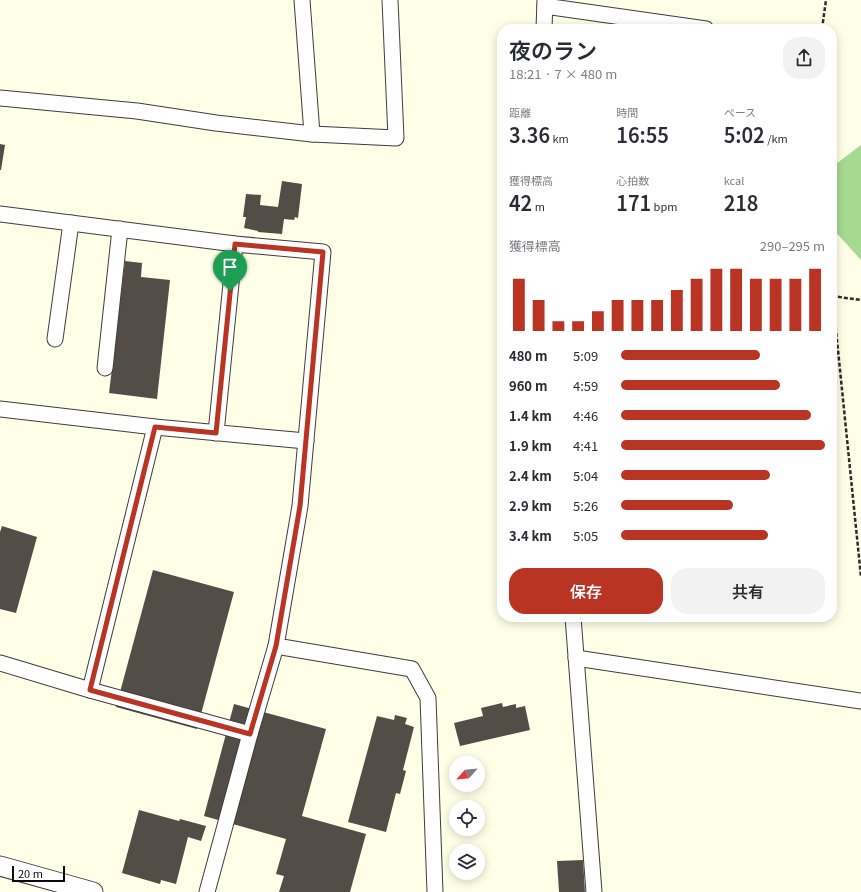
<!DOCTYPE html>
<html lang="ja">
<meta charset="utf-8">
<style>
:root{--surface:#fff;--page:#f2f2f3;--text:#2b2b33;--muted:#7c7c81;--accent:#b93423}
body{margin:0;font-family:Georgia,"Noto Sans JP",serif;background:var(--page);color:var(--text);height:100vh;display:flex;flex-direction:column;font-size:15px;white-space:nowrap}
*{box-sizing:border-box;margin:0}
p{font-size:13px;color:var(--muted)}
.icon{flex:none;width:22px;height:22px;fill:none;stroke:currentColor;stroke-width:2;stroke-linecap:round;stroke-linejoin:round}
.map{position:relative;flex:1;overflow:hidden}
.drawer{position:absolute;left:497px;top:24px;width:340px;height:598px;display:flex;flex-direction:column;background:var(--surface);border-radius:16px;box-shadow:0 2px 10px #0003}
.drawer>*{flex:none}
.needle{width:26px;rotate:243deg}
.controls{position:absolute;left:449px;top:756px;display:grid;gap:8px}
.controls a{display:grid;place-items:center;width:36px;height:36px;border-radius:50%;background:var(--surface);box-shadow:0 2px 10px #0003;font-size:20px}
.scale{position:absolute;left:12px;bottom:10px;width:53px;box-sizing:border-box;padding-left:4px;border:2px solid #0a0a0a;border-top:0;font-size:11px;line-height:14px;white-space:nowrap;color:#0a0a0a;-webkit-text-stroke:3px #fff;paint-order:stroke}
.pin{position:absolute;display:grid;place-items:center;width:34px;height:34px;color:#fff;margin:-41px -17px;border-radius:50% 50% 50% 0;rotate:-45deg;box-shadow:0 0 4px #0007}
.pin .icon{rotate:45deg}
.round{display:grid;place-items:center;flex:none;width:42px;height:42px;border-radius:16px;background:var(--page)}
.overview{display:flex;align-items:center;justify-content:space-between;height:68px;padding:0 12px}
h1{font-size:22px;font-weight:600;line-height:30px}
.figures{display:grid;grid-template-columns:repeat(3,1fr);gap:6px;height:68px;padding:4px 12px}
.figures div{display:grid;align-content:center}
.figures b{font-size:20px;font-weight:600}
.figures small{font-size:11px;font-weight:400}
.figures p{font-size:11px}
.chart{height:112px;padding:8px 12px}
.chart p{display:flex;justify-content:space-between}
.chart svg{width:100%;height:72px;margin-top:4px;stroke:var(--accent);stroke-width:6}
.button{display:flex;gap:8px;margin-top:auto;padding:8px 12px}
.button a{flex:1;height:46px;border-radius:16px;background:var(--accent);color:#fff;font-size:16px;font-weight:600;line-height:46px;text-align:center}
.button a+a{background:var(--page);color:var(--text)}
ul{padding:0 12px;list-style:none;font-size:13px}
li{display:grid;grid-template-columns:64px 48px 1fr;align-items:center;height:30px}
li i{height:10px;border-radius:5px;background:var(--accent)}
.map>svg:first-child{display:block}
.forest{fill:#a6d991}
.building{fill:#534d47}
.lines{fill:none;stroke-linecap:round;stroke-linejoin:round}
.minor-casing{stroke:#3d3d3d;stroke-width:17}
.tertiary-casing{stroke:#3d3d3d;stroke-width:21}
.path{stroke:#2c2c2c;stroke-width:2.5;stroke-dasharray:4 2;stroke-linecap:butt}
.minor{stroke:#fff;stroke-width:15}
.tertiary{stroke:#fff;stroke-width:19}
.route-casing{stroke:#fff;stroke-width:8}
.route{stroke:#b93423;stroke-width:5}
</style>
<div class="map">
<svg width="861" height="892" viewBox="0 0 861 892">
<rect width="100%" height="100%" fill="#fffee7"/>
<path class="forest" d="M861,145V260L832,228V167Z"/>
<g class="building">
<path d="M0,144L5,145L1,170H0Z"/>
<path d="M282,181L302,184L298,218L295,217L294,220L284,219L282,234L258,232V231L244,228L246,217H243L246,194L261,195L260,205L278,207Z"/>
<path d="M125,261L142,263L141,277L170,280L157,399L109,393Z"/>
<path d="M2,526L37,537L16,613L0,609V532Z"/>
<path d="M153,570L234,592L197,729L116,707Z"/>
<path d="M502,703L503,707L516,704V708L525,706L530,730L460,746L454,723L483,716L481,708Z"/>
<path d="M234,704L326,729L302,816L366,834L350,892H279L284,876L276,874L286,839L204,816Z"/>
<path d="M395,715L407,718L405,724L414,727L403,770L406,771L400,794L396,793L386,832L348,822L377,716L394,720Z"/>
<path d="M139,810L179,821L180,819L206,826L201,841L188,837L176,884L161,880L160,884L122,873Z"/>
<path d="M583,860L585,892H559L557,861Z"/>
</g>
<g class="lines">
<defs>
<g id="minor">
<path d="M302,0L312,134"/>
<path d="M545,6L706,29"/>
<path d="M544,29L545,0"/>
<path d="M0,98L137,111L216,123L312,134L396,138L390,0"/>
<path d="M0,214L235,244L323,252L300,506L276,646L412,669L428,698L435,892"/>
<path d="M55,339L71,223"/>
<path d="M105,368L120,229"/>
<path d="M0,409L155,427L306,441"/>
<path d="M216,433L235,244"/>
<path d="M573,617L594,892"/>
<path d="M576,658L861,701"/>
<path d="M0,663L90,690L250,734"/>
<path d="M90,690L155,427"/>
<path d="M207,892L250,734L276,646"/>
</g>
<path id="tertiary" d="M0,866L93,892"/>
</defs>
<use href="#minor" class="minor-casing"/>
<use href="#tertiary" class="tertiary-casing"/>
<g class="path">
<path d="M822,29L826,0"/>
<path d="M832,291L861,577"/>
<path d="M832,296L861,300"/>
</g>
<use href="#minor" class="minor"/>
<use href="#tertiary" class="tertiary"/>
</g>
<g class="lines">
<defs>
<path id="route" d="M235,244L323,252L300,506L276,646L250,734L90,690L155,427L216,433Z"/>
</defs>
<use href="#route" class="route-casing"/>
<use href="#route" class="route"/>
</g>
</svg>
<div class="controls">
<a><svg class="needle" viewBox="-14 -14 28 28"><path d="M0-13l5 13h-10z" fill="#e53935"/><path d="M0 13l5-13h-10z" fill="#7c7c81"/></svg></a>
<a><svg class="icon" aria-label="locate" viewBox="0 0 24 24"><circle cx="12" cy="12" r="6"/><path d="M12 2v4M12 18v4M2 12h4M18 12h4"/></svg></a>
<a><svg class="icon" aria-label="layers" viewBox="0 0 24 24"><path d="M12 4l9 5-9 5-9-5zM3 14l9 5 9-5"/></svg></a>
</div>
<div class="scale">20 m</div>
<div class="pin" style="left:230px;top:291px;background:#1e9e55"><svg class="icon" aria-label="arrive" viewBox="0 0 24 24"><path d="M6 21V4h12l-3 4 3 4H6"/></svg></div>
<section class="drawer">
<div class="overview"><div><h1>夜のラン</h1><p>18:21 · 7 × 480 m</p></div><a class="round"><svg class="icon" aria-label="share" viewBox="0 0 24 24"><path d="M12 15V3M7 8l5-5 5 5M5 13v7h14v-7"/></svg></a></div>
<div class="figures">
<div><p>距離</p><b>3.36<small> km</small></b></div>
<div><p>時間</p><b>16:55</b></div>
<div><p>ペース</p><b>5:02<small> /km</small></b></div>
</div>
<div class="figures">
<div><p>獲得標高</p><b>42<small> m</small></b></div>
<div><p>心拍数</p><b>171<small> bpm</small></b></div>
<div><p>kcal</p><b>218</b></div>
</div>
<div class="chart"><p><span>獲得標高</span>290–295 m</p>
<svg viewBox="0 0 160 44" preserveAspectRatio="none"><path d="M5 44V12M15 44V25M25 44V38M35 44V38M45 44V32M55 44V25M65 44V25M75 44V25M85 44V19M95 44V12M105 44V6M115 44V6M125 44V12M135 44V12M145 44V12M155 44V6"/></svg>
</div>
<ul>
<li><b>480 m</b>5:09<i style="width:68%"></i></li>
<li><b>960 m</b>4:59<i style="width:78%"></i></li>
<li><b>1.4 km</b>4:46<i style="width:93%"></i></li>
<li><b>1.9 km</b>4:41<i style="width:100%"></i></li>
<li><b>2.4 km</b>5:04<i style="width:73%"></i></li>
<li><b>2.9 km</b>5:26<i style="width:55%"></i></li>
<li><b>3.4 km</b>5:05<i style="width:72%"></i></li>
</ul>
<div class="button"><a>保存</a><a>共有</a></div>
</section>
</div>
